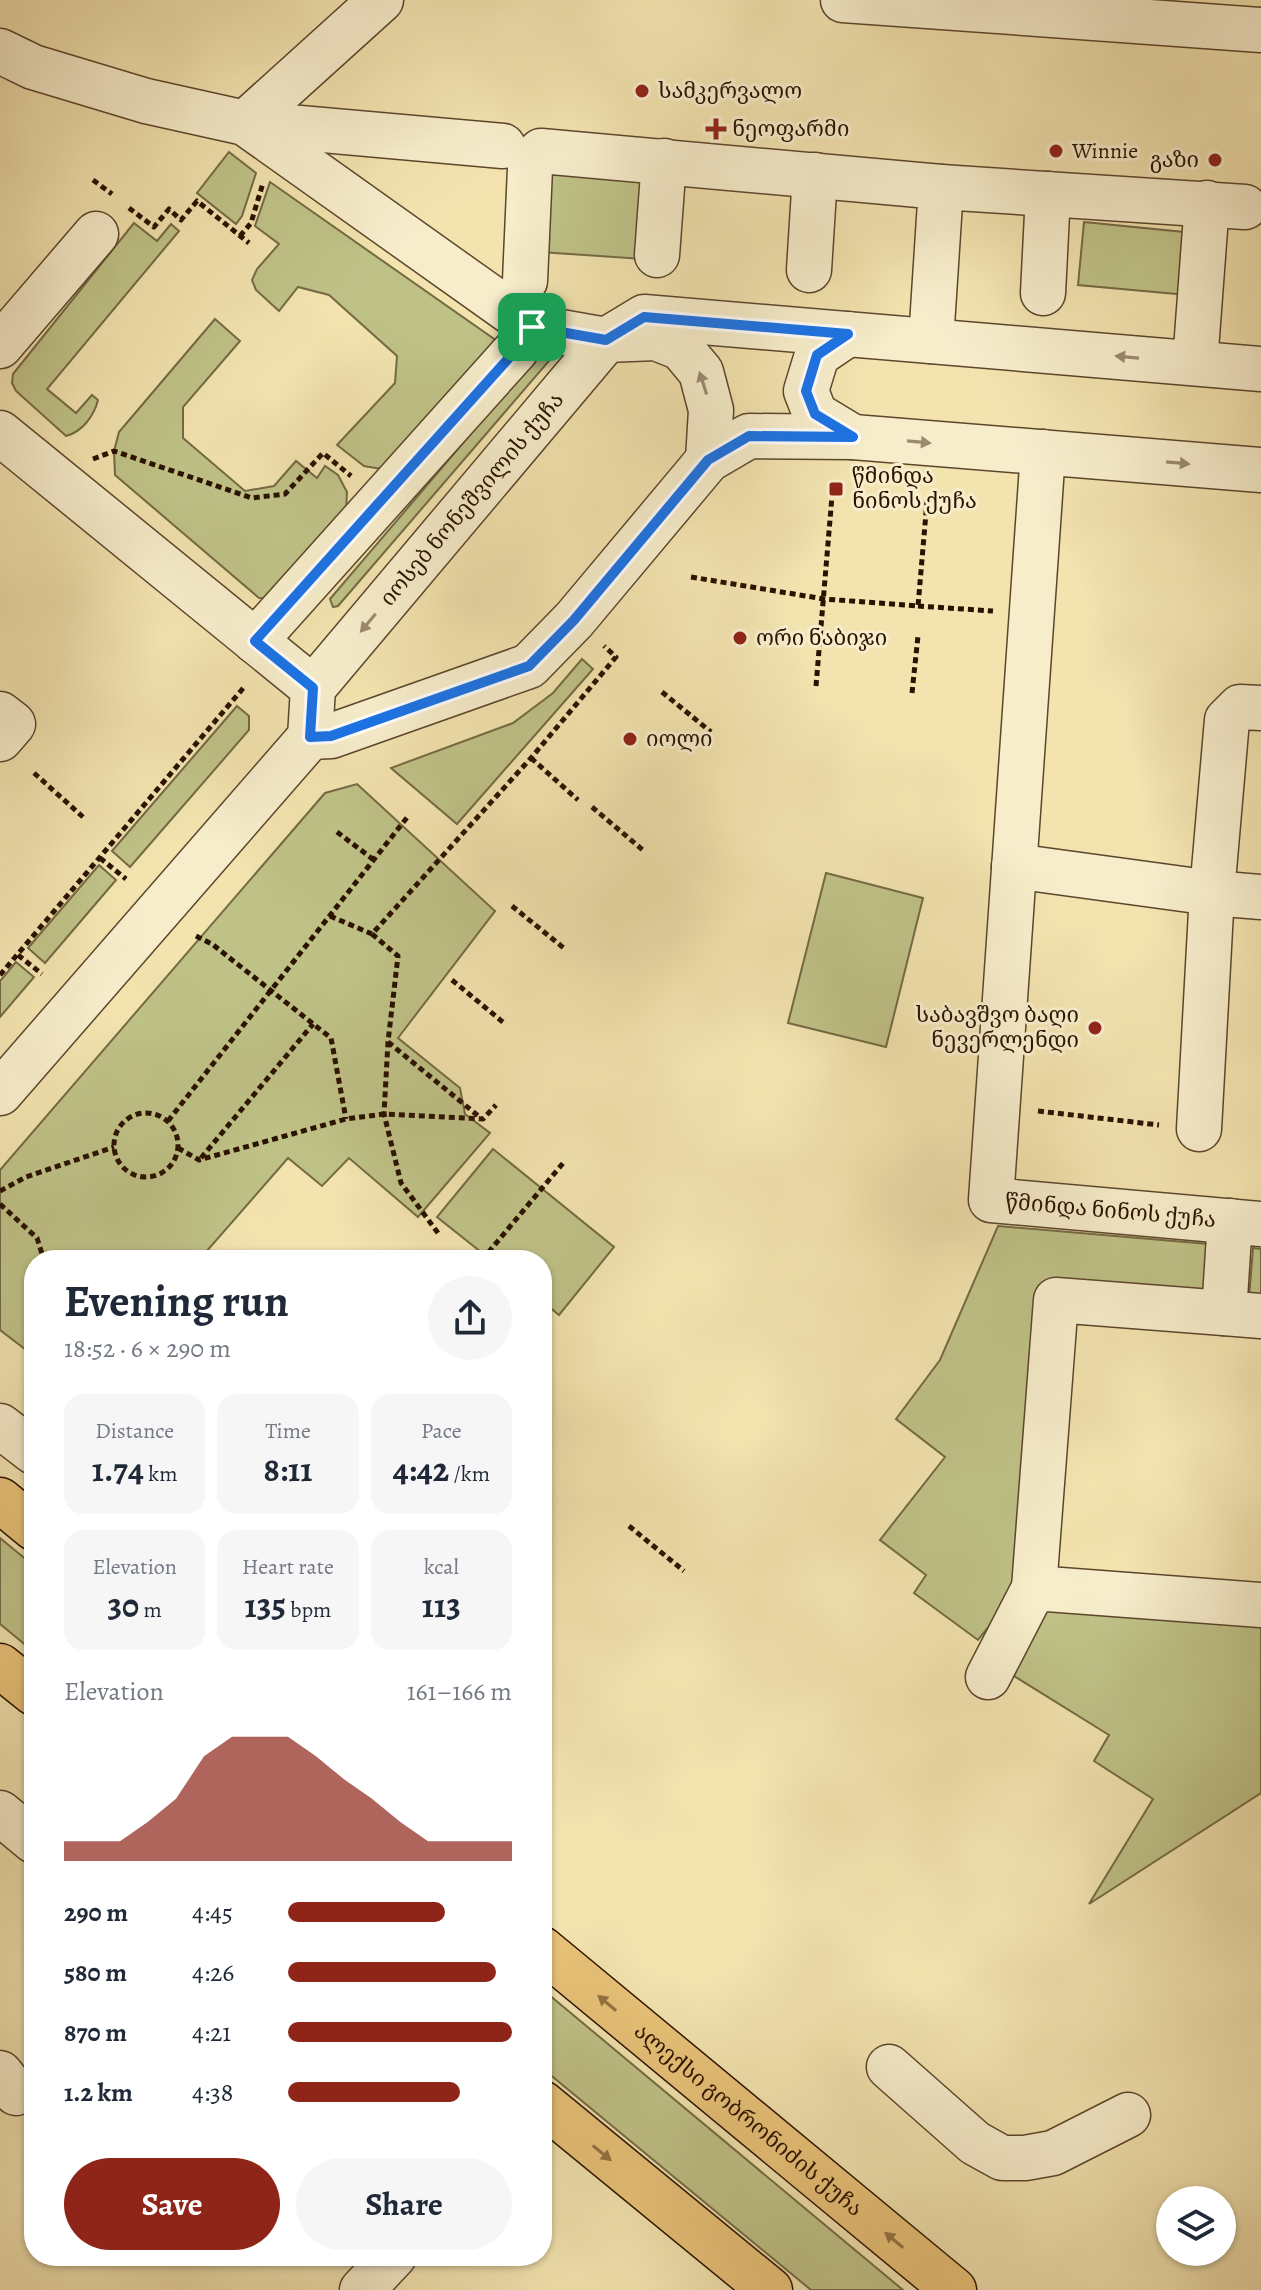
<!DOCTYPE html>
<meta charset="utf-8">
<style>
:root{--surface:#fff;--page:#f6f6f7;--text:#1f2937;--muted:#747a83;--accent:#8f2418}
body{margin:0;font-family:Alegreya,"Noto Serif Georgian",serif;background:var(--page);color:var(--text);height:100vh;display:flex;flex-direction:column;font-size:30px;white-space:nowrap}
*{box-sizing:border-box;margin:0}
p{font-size:26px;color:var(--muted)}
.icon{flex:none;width:44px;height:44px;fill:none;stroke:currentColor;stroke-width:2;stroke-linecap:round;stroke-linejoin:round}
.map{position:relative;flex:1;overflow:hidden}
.details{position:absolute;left:24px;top:1250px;width:528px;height:1016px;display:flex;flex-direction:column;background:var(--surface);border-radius:32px;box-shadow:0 2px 6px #0004}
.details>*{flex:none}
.fabs{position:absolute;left:1156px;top:2186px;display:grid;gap:16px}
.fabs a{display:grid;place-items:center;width:80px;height:80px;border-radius:50%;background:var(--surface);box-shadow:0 2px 6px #0004;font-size:40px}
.pin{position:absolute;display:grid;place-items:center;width:68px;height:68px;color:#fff;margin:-34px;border-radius:16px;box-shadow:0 4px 12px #0006}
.round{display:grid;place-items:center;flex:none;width:84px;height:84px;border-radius:42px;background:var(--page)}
.summary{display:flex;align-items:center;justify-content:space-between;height:136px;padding:0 40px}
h1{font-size:44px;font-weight:700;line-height:60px}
.stats{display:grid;grid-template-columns:repeat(3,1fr);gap:12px;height:136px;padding:8px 40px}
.stats div{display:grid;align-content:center;border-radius:20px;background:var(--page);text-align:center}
.stats b{font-size:34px;font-weight:700}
.stats small{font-size:22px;font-weight:400}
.stats p{font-size:22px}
.chart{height:224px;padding:16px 40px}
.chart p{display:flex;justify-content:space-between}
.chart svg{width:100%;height:144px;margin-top:8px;fill:var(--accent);opacity:.7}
.cta{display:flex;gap:16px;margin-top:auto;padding:16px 40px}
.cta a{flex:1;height:92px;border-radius:48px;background:var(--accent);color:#fff;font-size:32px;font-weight:700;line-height:92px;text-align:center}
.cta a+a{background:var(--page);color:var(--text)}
ul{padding:0 40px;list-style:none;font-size:26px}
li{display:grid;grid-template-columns:128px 96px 1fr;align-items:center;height:60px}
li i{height:20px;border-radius:10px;background:var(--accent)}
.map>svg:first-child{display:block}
.green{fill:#bfc287;stroke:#746a44;stroke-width:2}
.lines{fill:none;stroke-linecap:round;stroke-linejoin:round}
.minor-casing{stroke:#5c462c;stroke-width:47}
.major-casing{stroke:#2a1200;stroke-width:47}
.path{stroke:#2a1200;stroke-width:5;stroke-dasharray:6 4;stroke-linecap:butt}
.minor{stroke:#f7edcb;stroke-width:44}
.major{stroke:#e9c278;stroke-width:44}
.oneway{fill:#9b8a70}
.oneway2{fill:#937342}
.route-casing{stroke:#fff;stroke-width:16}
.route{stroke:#1a73e8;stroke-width:10}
.poi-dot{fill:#8f2418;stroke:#f7edcb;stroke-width:3}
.labels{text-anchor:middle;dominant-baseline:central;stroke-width:6;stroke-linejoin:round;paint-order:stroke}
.poi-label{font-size:22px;fill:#2a1200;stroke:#f7edcb;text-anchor:start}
.street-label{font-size:22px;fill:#2a1200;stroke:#f7edcb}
</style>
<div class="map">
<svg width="1261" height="2290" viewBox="0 0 1261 2290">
<rect width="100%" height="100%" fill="#f2e3af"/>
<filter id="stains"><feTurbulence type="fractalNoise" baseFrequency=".0025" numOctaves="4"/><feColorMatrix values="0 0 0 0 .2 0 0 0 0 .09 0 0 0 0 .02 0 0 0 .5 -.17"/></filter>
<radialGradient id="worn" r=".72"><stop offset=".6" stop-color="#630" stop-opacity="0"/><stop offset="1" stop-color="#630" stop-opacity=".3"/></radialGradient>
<g class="green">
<path d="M229,152L256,173L242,216L236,224L197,193Z"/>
<path d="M547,163L650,171L643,259L540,252Z"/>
<path d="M270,182L497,341L387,470L364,466L337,445L395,383L397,356L329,295L298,287L279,311L256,290L252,280L257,269L279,244L255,226Z"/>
<path d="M1084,222L1194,233L1187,295L1078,285Z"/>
<path d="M134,223L157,241L171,224L179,231L47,389L76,413L92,395L98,400C94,416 82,432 66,436L16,391L12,383L13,374Z"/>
<path d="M215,319L240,341L183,407V438L245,491L274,486L296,461L317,478L325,466L338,475L347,492L346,512L273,599L259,598L115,475L114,451L119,432Z"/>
<path d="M544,348L554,355L338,606L333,607L330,599Z"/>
<path d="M582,659L593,669L457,824L391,768L513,723L553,693Z"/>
<path d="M237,706L249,716V730L130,867L112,851Z"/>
<path d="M357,784L495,911L398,1038L460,1088L465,1114L490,1133L418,1217L349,1158L322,1186L288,1158L199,1260H34V1356L0,1330V1170L325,793Z"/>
<path d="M99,865L116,880L45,963L28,948Z"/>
<path d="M826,873L923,898L886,1047L788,1023Z"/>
<path d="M16,962L34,977L0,1017V981Z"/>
<path d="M493,1149L614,1247L559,1315L542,1301V1260H491L437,1217Z"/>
<path d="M998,1226L1220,1245L1217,1296L1039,1285L1019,1589L978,1640L914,1593L926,1575L880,1540L945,1457L896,1419L940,1360Z"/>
<path d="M1253,1248L1261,1249V1299L1249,1298Z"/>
<path d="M0,1538L34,1566V1652L0,1624Z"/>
<path d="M1046,1607L1261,1622V1793L1089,1904L1153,1799L1094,1761L1109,1735L1006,1671Z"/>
<path d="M542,1989L903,2290H811L542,2068Z"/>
</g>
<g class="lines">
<defs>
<g id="minor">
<path d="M381,0L245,123L503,146"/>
<path d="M843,0L1261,30"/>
<path d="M0,51L33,67L146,101L245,123L532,327L606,340L656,338L681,348L701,372L711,410L708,460"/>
<path d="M941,187L1245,207"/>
<path d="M657,255L664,161"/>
<path d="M809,270L815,175"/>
<path d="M525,281L530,168L533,158L541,151L941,187L931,341"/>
<path d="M1043,293L1048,194"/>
<path d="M848,334L817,355L806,391L815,414L853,437"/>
<path d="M0,346L96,234"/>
<path d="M1195,363L1207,203"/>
<path d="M0,433L313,688"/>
<path id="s1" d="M1043,452L991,1200L1261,1224"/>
<path d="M255,641L516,350L532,327"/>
<path d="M0,714L13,724L0,739"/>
<path d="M310,737L331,736L529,666L574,620L708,460L749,436L853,437L1261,470"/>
<path d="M1014,866L1212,893L1261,897"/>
<path id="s2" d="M0,1093L310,737L313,688L606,340L644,317L1261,369"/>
<path d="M1199,1129L1212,893L1227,720L1240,707L1261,708"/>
<path d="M1230,1221L1224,1313L1261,1316"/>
<path d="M0,1426L34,1452"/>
<path d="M1034,1588L1056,1300L1224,1313"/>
<path d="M988,1677L1034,1588L1261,1605"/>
<path d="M0,1813L34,1841"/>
<path d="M889,2067L975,2143L1002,2158H1025L1053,2153L1128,2115"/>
<path d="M0,2073L16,2093"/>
<path d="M362,2290L394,2256"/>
</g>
<g id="major">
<path d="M0,1500L34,1528"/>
<path d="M0,1666L34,1693"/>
<path id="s3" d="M542,1949L954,2290"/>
<path d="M542,2103L770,2290"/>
</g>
</defs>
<use href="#minor" class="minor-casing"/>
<use href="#major" class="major-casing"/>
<g class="path">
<path d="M93,180L112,194"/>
<path d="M129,208L154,227L169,209L181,220L197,201L249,243"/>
<path d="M240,236L251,223L263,183"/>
<path d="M93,459L114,451L252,498L285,494L323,453L351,476"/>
<path d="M691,577L824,599L918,606L927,501"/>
<path d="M918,606L993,611"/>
<path d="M816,686L832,496"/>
<path d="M662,692L711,732"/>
<path d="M912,693L918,636"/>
<path d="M531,758L578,800"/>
<path d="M34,773L83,817"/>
<path d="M592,807L644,851"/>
<path d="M337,832L374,860"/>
<path d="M100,858L126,879"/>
<path d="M512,906L565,949"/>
<path d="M330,916L372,934"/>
<path d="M196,936L212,944L331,1038L346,1119"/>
<path d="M18,955L42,974"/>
<path d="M0,975L245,686"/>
<path d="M452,980L504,1023"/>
<path d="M388,1042L482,1119"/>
<path d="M1038,1111L1159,1125"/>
<circle cx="146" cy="1145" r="32"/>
<path d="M168,1121L409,815"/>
<path d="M178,1148L199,1160L346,1119L384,1114L483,1119L496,1105"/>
<path d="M201,1158L313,1024"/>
<path d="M0,1191L26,1177L114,1147"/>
<path d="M0,1204L37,1238L44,1260"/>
<path d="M438,1233L401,1183L384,1114L388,1042L398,956L372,934L531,758L616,657L604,646"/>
<path d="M482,1260L564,1162"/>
<path d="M629,1526L684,1571"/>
</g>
<use href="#minor" class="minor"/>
<use href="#major" class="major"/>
</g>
<defs><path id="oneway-solid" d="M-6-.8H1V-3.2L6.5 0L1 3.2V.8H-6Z" transform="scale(2)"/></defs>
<g class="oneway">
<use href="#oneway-solid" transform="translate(1127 357) rotate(-175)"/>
<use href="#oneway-solid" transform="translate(703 383) rotate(-108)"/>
<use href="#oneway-solid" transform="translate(919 442) rotate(5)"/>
<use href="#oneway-solid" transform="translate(1178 463) rotate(5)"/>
<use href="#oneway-solid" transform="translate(368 623) rotate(130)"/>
</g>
<g class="oneway2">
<use href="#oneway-solid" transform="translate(607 2003) rotate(-140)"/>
<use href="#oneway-solid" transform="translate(602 2153) rotate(39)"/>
<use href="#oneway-solid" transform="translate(894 2240) rotate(-140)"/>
</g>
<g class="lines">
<defs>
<path id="route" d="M644,317L848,334L817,355L806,391L815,414L853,437L749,436L708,460L574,620L529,666L331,736L310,737L313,688L255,641L516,350L532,327L606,340Z"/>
</defs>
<use href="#route" class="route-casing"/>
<use href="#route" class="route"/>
</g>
<g class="poi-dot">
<circle cx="642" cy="91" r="8"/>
<path d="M712 117h8v8h8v8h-8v8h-8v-8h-8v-8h8z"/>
<circle cx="1056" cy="151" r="8"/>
<circle cx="1215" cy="160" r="8"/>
<rect x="828" y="481" width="16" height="16" rx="4"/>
<circle cx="740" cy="638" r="8"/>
<circle cx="630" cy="739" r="8"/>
<circle cx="1095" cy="1028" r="8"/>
</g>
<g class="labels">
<g class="poi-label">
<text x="658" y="91">სამკერვალო</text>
<text x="732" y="129">ნეოფარმი</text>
<text x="1072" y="151">Winnie</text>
<text x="1199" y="160" text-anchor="end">გაზი</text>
<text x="852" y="476">წმინდა<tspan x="852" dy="25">ნინოს ქუჩა</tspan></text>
<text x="756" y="638">ორი ნაბიჯი</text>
<text x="646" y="739">იოლი</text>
<text x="1079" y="1015" text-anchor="end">საბავშვო ბაღი<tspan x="1079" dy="25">ნევერლენდი</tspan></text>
</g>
<g class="street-label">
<text stroke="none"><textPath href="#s2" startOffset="768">იოსებ ნონეშვილის ქუჩა</textPath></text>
<text stroke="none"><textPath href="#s1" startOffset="870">წმინდა ნინოს ქუჩა</textPath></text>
<text stroke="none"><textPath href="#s3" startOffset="268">ალექსი გობრონიძის ქუჩა</textPath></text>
</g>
</g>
<rect width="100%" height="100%" filter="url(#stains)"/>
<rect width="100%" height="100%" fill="url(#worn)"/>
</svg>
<div class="fabs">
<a><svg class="icon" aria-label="layers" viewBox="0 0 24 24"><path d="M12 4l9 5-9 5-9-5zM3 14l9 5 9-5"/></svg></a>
</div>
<div class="pin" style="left:532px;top:327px;background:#1e9e55"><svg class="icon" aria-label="arrive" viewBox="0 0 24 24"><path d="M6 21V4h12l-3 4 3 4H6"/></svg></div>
<section class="details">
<div class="summary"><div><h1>Evening run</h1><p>18:52 · 6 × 290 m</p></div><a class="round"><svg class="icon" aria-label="share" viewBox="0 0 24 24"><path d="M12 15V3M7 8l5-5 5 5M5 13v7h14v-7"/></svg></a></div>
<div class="stats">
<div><p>Distance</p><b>1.74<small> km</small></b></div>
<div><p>Time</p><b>8:11</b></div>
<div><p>Pace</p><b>4:42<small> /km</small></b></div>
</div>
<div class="stats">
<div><p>Elevation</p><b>30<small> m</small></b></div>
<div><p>Heart rate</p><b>135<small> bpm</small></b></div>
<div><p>kcal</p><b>113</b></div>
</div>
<div class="chart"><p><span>Elevation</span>161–166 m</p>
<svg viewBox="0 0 160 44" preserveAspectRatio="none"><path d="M0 44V38L10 38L20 38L30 32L40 25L50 12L60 6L70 6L80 6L90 12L100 19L110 25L120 32L130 38L140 38L150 38L160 38V44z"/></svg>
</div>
<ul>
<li><b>290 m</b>4:45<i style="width:70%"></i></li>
<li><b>580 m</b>4:26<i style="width:93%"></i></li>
<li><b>870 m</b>4:21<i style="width:100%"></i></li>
<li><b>1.2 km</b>4:38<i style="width:77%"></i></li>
</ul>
<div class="cta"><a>Save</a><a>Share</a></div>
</section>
</div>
